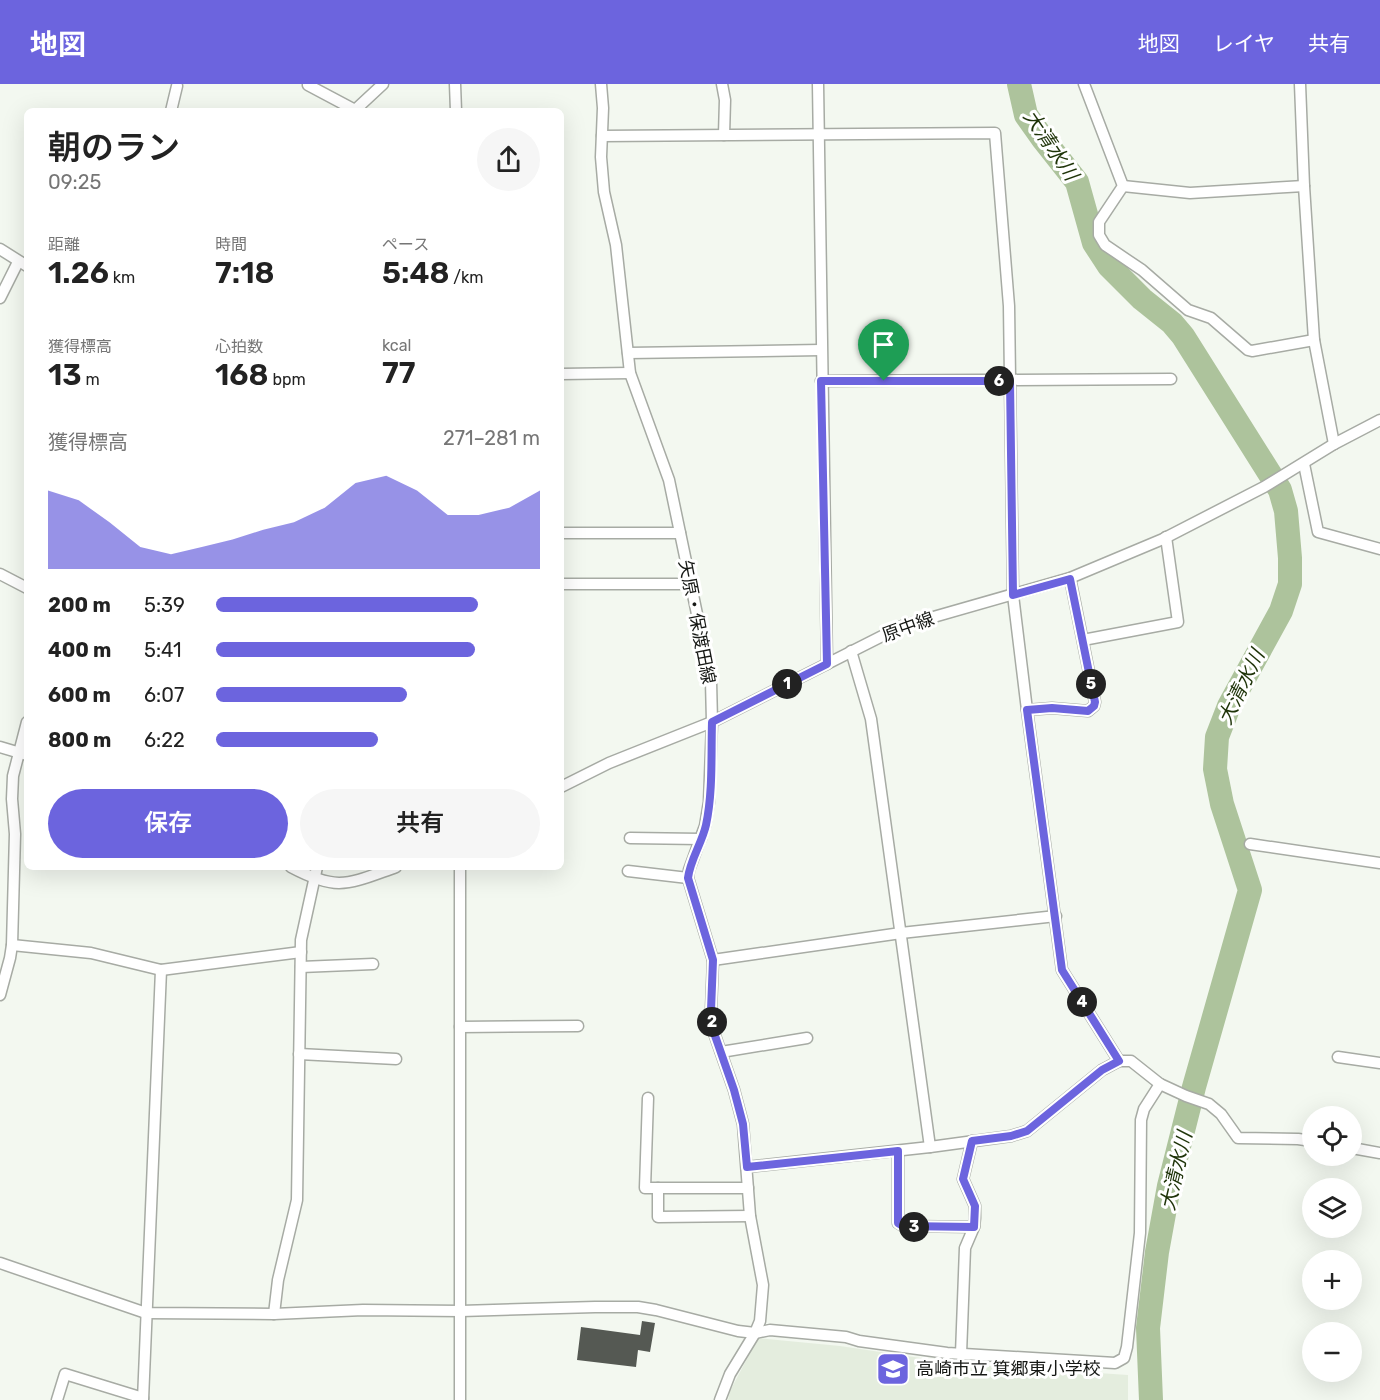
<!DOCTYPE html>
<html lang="ja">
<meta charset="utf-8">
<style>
:root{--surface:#fff;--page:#f6f6f6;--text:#222;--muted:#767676;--accent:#6c64de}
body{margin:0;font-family:Rubik,"Noto Sans JP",sans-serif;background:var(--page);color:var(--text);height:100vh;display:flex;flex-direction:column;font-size:22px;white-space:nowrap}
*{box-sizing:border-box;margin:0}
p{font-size:20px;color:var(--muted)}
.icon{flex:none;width:33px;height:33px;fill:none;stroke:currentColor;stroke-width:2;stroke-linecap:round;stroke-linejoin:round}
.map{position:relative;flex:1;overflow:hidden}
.side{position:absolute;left:24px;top:24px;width:540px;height:762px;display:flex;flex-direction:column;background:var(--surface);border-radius:9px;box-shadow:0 6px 24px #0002}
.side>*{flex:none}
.fabs{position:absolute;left:1302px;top:1022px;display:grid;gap:12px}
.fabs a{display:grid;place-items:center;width:60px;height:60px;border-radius:50%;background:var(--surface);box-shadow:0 6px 24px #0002;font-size:30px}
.pin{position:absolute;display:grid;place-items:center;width:51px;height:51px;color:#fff;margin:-62px -26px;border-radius:50% 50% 50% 0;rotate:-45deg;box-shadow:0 0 6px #0007}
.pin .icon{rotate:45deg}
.km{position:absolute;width:30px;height:30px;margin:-15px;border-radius:50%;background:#222;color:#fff;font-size:16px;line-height:30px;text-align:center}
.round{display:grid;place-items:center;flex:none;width:63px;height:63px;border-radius:32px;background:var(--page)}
.headline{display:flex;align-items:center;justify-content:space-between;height:102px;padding:0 24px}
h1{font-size:33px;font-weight:600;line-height:45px}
.metrics{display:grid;grid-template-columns:repeat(3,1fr);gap:9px;height:102px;padding:6px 24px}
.metrics div{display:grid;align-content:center}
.metrics b{font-size:30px;font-weight:600}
.metrics small{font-size:16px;font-weight:400}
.metrics p{font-size:16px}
.chart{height:168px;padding:12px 24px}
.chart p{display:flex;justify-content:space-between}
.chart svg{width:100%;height:108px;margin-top:6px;fill:var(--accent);opacity:.7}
.primary-button{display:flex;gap:12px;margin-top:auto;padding:12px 24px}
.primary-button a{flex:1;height:69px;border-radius:36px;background:var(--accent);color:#fff;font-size:24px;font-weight:600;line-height:69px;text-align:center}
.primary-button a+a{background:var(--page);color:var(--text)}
ul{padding:0 24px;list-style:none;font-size:20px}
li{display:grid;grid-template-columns:96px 72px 1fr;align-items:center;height:45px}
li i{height:15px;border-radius:8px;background:var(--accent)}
header{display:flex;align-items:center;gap:36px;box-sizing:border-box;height:84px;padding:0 30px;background:var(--accent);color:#fff}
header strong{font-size:28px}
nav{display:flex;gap:33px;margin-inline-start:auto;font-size:21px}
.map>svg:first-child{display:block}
.built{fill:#e4edde}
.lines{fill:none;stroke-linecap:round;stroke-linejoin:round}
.river{stroke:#adc39c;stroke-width:24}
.building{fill:#555953}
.minor-casing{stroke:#a7aba4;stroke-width:13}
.minor{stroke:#fff;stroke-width:10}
.route-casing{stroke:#fff;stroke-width:12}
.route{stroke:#6c64de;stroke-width:8}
.labels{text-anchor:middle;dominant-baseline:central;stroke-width:6;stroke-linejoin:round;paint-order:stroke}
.street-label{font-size:18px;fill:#161815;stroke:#fff}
.poi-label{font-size:18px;fill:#161815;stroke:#fff;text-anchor:start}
.water-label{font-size:20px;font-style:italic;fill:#1e3308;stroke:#fff}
</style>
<header>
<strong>地図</strong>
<nav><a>地図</a><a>レイヤ</a><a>共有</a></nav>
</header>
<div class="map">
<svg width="1380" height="1316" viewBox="0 0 1380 1316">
<rect width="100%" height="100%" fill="#f3f8f0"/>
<path class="built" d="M758,1254L840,1262L961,1280L1128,1291V1316H728L730,1307Z"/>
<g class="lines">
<path class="river" d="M1019,0L1026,31L1043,55L1077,98L1094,159L1109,182L1142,215L1172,239L1183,252L1280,406L1286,427L1290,474V500L1281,527L1229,622L1217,653L1215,685L1222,720L1250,806L1194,1003L1169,1102L1157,1168L1148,1244L1151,1316"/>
</g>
<path class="building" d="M642,1237L655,1239L650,1268L638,1266L636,1283L577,1276L581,1243L640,1251Z"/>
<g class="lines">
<defs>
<g id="minor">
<path d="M455,0L456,27"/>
<path d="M601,0L603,24L601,73L604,108L616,161L630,289L669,396L711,597L712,638L709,718L705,742L689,786L688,794L713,876L711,926L713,946L734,1006L743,1040L750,1132L763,1201L760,1237L755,1249L730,1290L720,1316"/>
<path d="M722,0L725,16L724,51"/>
<path d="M818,0L827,580"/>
<path d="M1084,0L1123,102L1099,138V151L1105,161L1142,186L1188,226L1211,234L1248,266L1252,267L1314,256"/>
<path d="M1300,0L1304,102L1314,256L1334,360"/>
<path d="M308,1L355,26"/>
<path d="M171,27L177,2"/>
<path d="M354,27L383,0"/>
<path d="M602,52L995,49L1009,222L1013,511L1027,626L1062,886L1119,977"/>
<path d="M1123,102L1190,109L1304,102"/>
<path d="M0,165L27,182"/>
<path d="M0,214L18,178"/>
<path d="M628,269L821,266"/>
<path d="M561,290L630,289"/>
<path d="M821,297L1171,295"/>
<path d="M1304,380L1318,448L1380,465"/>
<path d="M561,449H680"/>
<path d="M0,490L27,504"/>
<path d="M561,500H691"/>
<path d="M1083,556L1178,538L1166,453"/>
<path d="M851,567L871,635L930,1063"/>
<path d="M1027,626L1052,624L1088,627L1094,622L1095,618L1070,494"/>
<path d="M0,663L27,671"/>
<path d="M561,703L609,679L712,638L902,542L1070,494L1163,455L1264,403L1334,360L1380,336"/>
<path d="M630,754L701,755"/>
<path d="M1250,760L1380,779"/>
<path d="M291,783C338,808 348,800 396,783"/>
<path d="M460,783V1316"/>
<path d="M628,787L688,794"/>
<path d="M12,861L91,869L161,886L301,868"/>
<path d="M713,876L901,849L1056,832"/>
<path d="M301,883L373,880"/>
<path d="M0,911L10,874L12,861L15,750L12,715L13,692L27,638"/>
<path d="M460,943L578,942"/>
<path d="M721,968L807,954"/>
<path d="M299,970L396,975"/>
<path d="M1338,973L1380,979"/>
<path d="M648,1014L645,1104H748"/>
<path d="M1352,1064L1380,1069"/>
<path d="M898,1067V1139L903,1142L974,1143"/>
<path d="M747,1083L930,1063L1011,1052L1027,1047L1102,986L1119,977H1131L1160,1000L1186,1012L1209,1020L1221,1030L1238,1054L1298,1055L1312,1057"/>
<path d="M658,1104V1133L750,1132"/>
<path d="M0,1179L146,1229L274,1230L363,1226L461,1227L595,1223H638L656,1226L738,1247L755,1249L770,1246L846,1253L859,1257L947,1269L1115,1279L1124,1274L1127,1263L1140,1149L1141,1036L1144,1025L1160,1000"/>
<path d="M274,1230L278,1196L297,1116L301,856L317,783"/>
<path d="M961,1270L965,1164L974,1143L975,1134V1122L963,1095L972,1057"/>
<path d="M57,1316L65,1290L143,1314"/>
<path d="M143,1316L161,886"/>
</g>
</defs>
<use href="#minor" class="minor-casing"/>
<use href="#minor" class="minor"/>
</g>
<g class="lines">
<defs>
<path id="route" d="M821,297H1010L1013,511L1070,495L1095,618L1094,622L1088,627L1052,624L1027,626L1062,886L1119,977L1102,986L1027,1047L1011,1052L972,1057L963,1095L975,1122L974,1143L903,1142L898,1139V1067L747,1083L743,1040L734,1006L713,946L711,926L713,876L688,794C690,776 702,759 706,741C713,708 711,672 712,638L827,580Z"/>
</defs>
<use href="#route" class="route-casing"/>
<use href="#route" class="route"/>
</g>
<defs>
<symbol id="school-square" viewBox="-11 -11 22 22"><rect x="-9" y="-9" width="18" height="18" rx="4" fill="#6c64de" stroke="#fff"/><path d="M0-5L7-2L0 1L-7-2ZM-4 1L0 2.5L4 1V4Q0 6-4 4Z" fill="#fff"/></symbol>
</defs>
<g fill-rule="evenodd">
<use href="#school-square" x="874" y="1266" width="38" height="38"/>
</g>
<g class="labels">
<g class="street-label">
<text transform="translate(697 538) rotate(79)">矢原・保渡田線</text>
<text transform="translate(908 543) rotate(-20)">原中線</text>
</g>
<g class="poi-label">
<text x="916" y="1285">高崎市立 箕郷東小学校</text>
</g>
<g class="water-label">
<text transform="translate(1051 61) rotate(56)">大清水川</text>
<text transform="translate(1241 603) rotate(-64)">大清水川</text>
<text transform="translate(1176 1087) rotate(-77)">大清水川</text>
</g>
</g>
</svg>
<div class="fabs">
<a><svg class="icon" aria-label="locate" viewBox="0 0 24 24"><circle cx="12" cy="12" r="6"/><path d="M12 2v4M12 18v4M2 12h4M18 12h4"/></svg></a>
<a><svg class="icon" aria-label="layers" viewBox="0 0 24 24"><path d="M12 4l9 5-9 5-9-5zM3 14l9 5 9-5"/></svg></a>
<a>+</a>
<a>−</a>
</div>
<div class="pin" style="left:884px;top:297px;background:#1e9e55"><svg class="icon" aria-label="arrive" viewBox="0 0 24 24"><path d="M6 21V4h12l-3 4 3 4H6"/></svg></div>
<b class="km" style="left:787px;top:600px">1</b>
<b class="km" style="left:712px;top:938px">2</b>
<b class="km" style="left:914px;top:1143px">3</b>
<b class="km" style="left:1082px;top:918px">4</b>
<b class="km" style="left:1091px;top:600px">5</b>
<b class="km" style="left:999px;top:297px">6</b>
<section class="side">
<div class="headline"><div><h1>朝のラン</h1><p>09:25</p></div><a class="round"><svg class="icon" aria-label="share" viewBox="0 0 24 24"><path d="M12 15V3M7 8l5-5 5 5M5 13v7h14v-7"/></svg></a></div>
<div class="metrics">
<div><p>距離</p><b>1.26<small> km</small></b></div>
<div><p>時間</p><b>7:18</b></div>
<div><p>ペース</p><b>5:48<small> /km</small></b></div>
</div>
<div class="metrics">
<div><p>獲得標高</p><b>13<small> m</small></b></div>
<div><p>心拍数</p><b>168<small> bpm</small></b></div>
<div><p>kcal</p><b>77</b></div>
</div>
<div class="chart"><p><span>獲得標高</span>271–281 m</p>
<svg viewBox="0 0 160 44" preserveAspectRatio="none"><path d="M0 44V12L10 16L20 25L30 35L40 38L50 35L60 32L70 28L80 25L90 19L100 9L110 6L120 12L130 22L140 22L150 19L160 12V44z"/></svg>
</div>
<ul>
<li><b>200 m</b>5:39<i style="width:81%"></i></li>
<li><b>400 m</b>5:41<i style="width:80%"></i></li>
<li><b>600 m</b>6:07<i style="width:59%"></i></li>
<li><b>800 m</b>6:22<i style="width:50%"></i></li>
</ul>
<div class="primary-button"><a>保存</a><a>共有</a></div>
</section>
</div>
